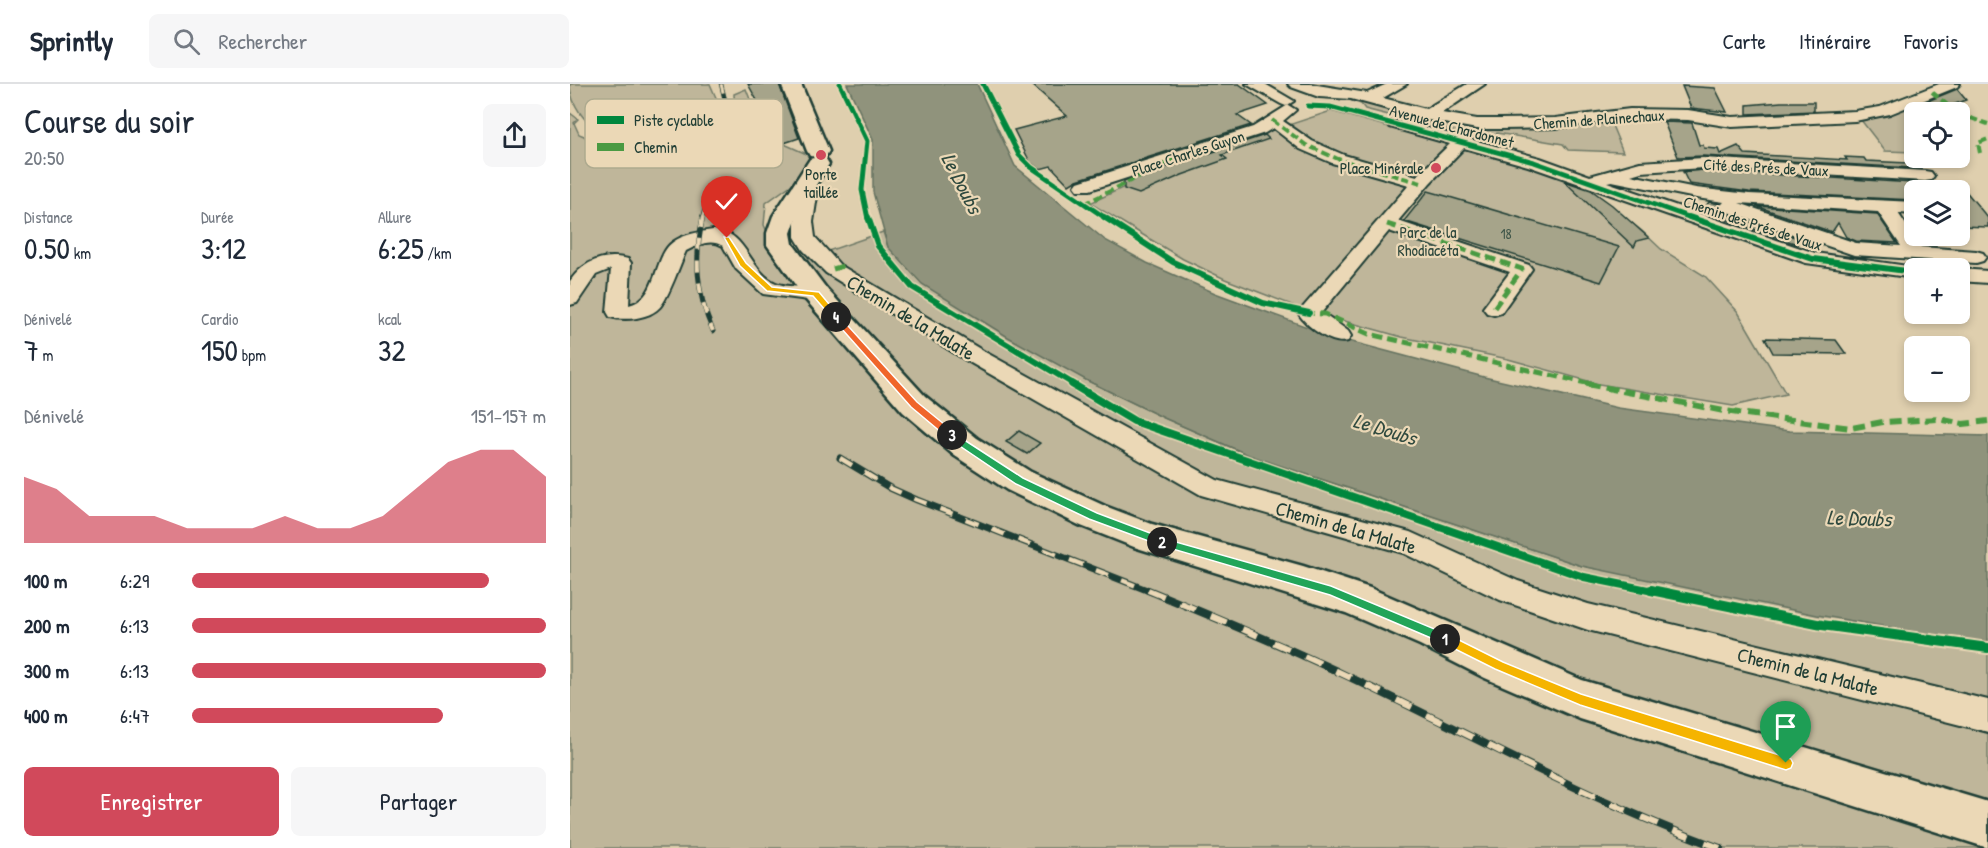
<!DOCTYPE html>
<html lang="fr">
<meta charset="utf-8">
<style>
:root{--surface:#fff;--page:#f6f6f7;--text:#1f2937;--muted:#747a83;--line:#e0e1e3;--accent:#d1495b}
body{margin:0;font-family:"Patrick Hand",sans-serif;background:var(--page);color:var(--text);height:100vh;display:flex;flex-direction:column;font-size:22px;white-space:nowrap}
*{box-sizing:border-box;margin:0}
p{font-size:20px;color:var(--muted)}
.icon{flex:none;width:33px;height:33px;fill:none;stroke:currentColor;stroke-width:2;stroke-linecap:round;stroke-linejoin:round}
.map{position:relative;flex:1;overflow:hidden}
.side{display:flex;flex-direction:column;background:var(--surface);width:570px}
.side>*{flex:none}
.buttons{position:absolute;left:1334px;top:18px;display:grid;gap:12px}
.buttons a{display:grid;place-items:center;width:66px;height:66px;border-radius:9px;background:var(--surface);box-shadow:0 3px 9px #0003;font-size:30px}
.pin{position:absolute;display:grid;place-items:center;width:51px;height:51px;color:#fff;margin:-62px -26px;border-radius:50% 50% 50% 0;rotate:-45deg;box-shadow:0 0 6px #0007}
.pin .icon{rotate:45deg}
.km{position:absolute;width:30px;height:30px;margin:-15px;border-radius:50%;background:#222;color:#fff;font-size:16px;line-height:30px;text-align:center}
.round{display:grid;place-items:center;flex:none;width:63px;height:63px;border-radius:9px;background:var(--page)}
.overview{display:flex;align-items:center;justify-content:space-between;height:102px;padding:0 24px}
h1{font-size:33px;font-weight:600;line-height:45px}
.figures{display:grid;grid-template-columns:repeat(3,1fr);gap:9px;height:102px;padding:6px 24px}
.figures div{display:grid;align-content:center}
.figures b{font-size:30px;font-weight:600}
.figures small{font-size:16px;font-weight:400}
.figures p{font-size:16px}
.chart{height:168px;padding:12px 24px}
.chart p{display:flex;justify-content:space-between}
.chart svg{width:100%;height:108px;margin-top:6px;fill:var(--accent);opacity:.7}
.action{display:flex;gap:12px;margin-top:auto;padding:12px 24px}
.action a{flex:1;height:69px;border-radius:9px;background:var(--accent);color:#fff;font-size:24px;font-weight:600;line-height:69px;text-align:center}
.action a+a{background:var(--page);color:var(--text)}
ul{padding:0 24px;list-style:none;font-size:20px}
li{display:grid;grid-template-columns:96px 72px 1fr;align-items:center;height:45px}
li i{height:15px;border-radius:8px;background:var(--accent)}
header{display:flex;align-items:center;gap:36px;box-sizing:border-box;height:84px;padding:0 30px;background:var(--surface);border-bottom:2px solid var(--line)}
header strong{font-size:28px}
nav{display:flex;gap:33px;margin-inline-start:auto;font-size:21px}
.search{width:420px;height:54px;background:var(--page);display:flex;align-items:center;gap:15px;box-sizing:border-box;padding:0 21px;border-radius:9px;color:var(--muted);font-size:22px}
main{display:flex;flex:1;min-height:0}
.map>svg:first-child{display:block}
.green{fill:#bfb69a;stroke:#6f7a67;stroke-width:1.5}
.water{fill:#90937c;stroke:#63715f;stroke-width:1.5}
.building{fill:#a6a48a;stroke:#1f3d34;stroke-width:1.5}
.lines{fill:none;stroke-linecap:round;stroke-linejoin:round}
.minor-casing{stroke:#1f3d34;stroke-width:4}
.major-casing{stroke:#1f3d34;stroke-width:5}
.minor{fill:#ebd8b6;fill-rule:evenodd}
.major{fill:#ebd8b6;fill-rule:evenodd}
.rail-far3-casing{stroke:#1f3d34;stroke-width:4.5}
.rail-far2-casing{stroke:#1f3d34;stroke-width:5}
.rail-far1-casing{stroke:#1f3d34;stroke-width:7}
.rail-casing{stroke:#1f3d34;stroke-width:8}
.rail-far3{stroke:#ebd8b6;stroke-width:3;stroke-dasharray:9;stroke-linecap:butt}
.rail-far2{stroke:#ebd8b6;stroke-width:4;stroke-dasharray:11;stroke-linecap:butt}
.rail-far1{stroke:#ebd8b6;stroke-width:4.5;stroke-dasharray:14;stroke-linecap:butt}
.rail{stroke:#ebd8b6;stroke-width:6;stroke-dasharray:17;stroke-linecap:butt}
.quiet-far2{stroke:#4a9a42;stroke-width:4;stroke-dasharray:8 4;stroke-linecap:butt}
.quiet-far1{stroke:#4a9a42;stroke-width:5;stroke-dasharray:10 5;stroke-linecap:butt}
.quiet{stroke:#4a9a42;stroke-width:6;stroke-dasharray:12 6;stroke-linecap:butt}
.cycleway-far3-casing{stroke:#ebd8b6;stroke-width:8}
.cycleway-far2-casing{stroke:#ebd8b6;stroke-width:9}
.cycleway-far1-casing{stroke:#ebd8b6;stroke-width:11}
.cycleway-casing{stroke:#ebd8b6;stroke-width:14}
.cycleway-far3{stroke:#00873e;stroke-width:5}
.cycleway-far2{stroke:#00873e;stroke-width:6}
.cycleway-far1{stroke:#00873e;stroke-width:8}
.cycleway{stroke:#00873e;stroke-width:10}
.split-1{fill:#f5b400;stroke:#fff;stroke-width:1.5}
.split-2{fill:#22a559;stroke:#fff;stroke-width:1.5}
.split-3{fill:#22a559;stroke:#fff;stroke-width:1.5}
.split-4{fill:#f0652b;stroke:#fff;stroke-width:1.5}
.split-5{fill:#f5b400;stroke:#fff;stroke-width:1.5}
.poi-dot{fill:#d1495b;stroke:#ebd8b6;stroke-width:2}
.labels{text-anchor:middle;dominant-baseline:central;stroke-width:4.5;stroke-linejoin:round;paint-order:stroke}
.far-number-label{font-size:14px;fill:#41574a}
.far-street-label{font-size:16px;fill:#1f3d34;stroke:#ebd8b6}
.far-poi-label{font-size:16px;fill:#1f3d34;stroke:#ebd8b6;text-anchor:end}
.far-park-label{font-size:16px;fill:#2f493e;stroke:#ebd8b6}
.street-label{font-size:20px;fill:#1f3d34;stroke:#ebd8b6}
.water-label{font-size:21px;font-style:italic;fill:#304a3f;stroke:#ebd8b6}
.key{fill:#ebd8b6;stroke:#aeaa8f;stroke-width:1.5}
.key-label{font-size:16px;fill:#1f3d34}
</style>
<header>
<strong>Sprintly</strong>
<div class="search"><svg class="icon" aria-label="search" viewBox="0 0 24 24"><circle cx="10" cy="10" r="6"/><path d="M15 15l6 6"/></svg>Rechercher</div>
<nav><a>Carte</a><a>Itinéraire</a><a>Favoris</a></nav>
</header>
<main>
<section class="side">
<div class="overview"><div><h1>Course du soir</h1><p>20:50</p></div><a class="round"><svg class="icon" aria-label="share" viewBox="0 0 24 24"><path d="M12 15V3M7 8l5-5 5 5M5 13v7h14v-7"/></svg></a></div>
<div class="figures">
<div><p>Distance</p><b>0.50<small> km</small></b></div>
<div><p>Durée</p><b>3:12</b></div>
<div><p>Allure</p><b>6:25<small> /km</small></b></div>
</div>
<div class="figures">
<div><p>Dénivelé</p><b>7<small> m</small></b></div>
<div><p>Cardio</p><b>150<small> bpm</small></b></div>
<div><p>kcal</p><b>32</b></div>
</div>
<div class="chart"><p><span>Dénivelé</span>151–157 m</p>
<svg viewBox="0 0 160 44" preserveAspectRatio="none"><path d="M0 44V17L10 22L20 33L30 33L40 33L50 38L60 38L70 38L80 33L90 38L100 38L110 33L120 22L130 11L140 6L150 6L160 17V44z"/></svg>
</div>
<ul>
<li><b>100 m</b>6:29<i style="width:84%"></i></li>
<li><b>200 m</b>6:13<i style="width:100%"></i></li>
<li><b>300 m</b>6:13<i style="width:100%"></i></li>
<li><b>400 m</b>6:47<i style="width:71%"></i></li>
</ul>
<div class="action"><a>Enregistrer</a><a>Partager</a></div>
</section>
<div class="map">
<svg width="1418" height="764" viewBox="0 0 1418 764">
<rect width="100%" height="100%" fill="#dfcfae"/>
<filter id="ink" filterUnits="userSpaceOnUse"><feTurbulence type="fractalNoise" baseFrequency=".0167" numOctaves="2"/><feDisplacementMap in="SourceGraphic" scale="12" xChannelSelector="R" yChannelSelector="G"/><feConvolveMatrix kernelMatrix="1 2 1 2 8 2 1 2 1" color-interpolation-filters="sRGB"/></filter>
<g filter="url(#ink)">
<g class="green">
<path d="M0,0H140L151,25L145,54L166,51L164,10L176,5L194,51L241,72L244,75L236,90L196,119L194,141L212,183L313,148L318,163L516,296L594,334L679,371L1012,482L1418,555V764H0V29L8,35L4,39L9,50L14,52L39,75L67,69C39,61 0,32 0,0Z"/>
<path d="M782,13L823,28L894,41L1000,42L1041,39L1053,68L998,66L993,60L927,49L921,57L795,25L791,20L779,16Z"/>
<path d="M1336,24L1344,33V68L1315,67L1291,36L1315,32Z"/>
<path d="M761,27L953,80L1001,97L1024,109L1072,147L1091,165L1135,192L1168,228L1216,310L1163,322L1029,300L938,275L832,253L735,226L655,195L613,175L520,119L610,77Z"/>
</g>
<path class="water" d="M277,0H407L445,82L535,156L577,179L645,209L767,254L914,293L1048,324L1219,347L1418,352V557L1390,555L1247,531L1012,482L679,371L594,334L516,296L438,253L352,200L318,163L303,108V56Z"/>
<g class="building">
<path d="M178,0H209L229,54L211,60Z"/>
<path d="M461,0H669L698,21L667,31L681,41L507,96L499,101L481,82L470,85L460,78L444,46L497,32Z"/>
<path d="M1112,2L1145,4L1157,28L1121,24Z"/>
<path d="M1387,5L1396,16L1364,28H1356L1343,23Z"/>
<path d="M1211,18H1244V27L1177,30V21Z"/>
<path d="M1094,38L1122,39L1129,61H1133L1134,64L1148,65L1150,70L1168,62L1175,70L1277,76L1275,73L1294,74L1296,77L1338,79L1342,84L1133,72L1108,73Z"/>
<path d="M695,51L699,55L652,71L657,75L612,91L569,110L554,105V97Z"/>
<path d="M1133,86L1344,99V116L1179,108L1119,100L1113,88Z"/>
<path d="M994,97L1021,106L1042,121L1079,154L1067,157L1064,163Z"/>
<path d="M1370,104L1394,105L1418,134V143L1389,142V106H1372Z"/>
<path d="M858,107L876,112L1049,163L1031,198L834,137Z"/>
<path d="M1139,118L1149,120L1148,123L1151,128L1251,162L1229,156L1227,160L1132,127Z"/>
<path d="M1186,122L1307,130L1327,159L1286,157L1276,153L1268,139L1262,148Z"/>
<path d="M1195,254L1266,256L1276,270L1203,269Z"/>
<path d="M449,347L470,359L457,370L436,358Z"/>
</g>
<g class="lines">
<defs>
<g id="minor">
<path d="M676,0H695L724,17L716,22L711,20Z"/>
<path d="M718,0H741L797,9L817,0H837L813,14L856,25L897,0H915L872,29L907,35H930L985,34L1060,25L1118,26L1162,33L1285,27L1310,23L1369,0H1390L1387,3L1320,30L1285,37L1162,43L1118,36L1060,35L985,44L930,45H907L858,36L781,15L749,13L721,3Z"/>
<path d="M718,21L726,26L713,37L742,57L774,71L847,92L880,60L820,43L818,40L820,37H832L970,74L1020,92L1070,78L1133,74L1355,87L1361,88L1364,92L1361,96L1355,97L1133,84L1071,88L1061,91L1126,104L1179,110L1344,118V130L1328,129L1351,163L1406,167L1413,169L1416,173L1413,177L1406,179L1284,171L1152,126L1150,122L1154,118L1126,114L1042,97L1037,98L1245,169L1352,184H1344V194L1236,179L958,82L894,64L860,99L828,137L959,181L962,185L931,229L924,231L917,229L913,224L940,188L819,147L752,228L778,247L781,252L778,257C762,262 737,243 728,229L839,101L762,79L730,65L703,44L695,49L520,106H508L505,102L508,98L683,43ZM1169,119L1308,128L1331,162L1286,159Z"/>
<path d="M230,102L236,103L247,112L243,138L245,153L270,181L415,268L647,396L840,448L948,497L1018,520L1418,616V648L1018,546L930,516L833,469L631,411L399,278L256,189L233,166L225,153V138L229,114L221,107L224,103Z"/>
<path d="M143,146C177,146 178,187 206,199C217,204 240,202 253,205L256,210L253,215L246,217L193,210L166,185L153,162C140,154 128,161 116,167C110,180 99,213 90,223C79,235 55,237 40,233L37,228L41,185L26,191L7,219L0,221V197C14,177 34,169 58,175L61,179L59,221C89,214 83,172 103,158C114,150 129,148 143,146Z"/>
<path d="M1389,185L1418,187V199L1389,197Z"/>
</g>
<path id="major" d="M211,0H231L259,67L256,72L249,73L256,75L259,80L227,132L221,149L223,160L256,204L355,312L407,354L461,388L535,422L582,440L733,482L800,504L1012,596L1418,718V764L1010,635L915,594L850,561L776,529L564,463L511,442L437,406L385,372L333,328L236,216L197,161V149L203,132L240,75L247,73L240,72L237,67Z"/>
</defs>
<use href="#minor" class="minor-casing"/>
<use href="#major" class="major-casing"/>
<use href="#minor" class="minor"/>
<use href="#major" class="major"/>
<defs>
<g id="rail-far3">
<path d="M151,0L156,20V51"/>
<path d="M132,135L137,118"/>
</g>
<path id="rail-far2" d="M133,133C124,173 126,209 143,247"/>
<path id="rail-far1" d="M270,374L320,404L347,416L582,508"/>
<path id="rail" d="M578,506C644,533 710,560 775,591C900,650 1020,717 1150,764"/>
</defs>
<use href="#rail-far3" class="rail-far3-casing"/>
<use href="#rail-far2" class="rail-far2-casing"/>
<use href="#rail-far1" class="rail-far1-casing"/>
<use href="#rail" class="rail-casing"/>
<use href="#rail-far3" class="rail-far3"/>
<use href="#rail-far2" class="rail-far2"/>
<use href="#rail-far1" class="rail-far1"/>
<use href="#rail" class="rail"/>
<g class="quiet-far2">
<path d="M1362,8L1386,28"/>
<path d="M1389,30L1418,40"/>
<path d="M702,36L736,61L768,75L851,99"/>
<path d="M1410,69L1408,59L1418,55"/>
<path d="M514,120L606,74"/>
</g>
<g class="quiet-far1">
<path d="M817,140L952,185L924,224"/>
<path d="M263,185L276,181"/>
<path d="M734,229L755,230L799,250L1025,301"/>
</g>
<path class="quiet" d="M1017,300L1154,327L1281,344L1313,338L1369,335L1393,340L1418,337"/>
<defs>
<g id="cycleway-far3">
<path d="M270,0L297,57L292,106L298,135"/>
<path d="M413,0L449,71L461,83L537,135"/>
<path d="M738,22L760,23L964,78L1124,135"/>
</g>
<g id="cycleway-far2">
<path d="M298,133L308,162L342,203L505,301"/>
<path d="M534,133L603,178L693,219L739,229"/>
<path d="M1119,133L1243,175L1344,188"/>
</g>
<path id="cycleway-far1" d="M502,300L564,337L1014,493L1088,508"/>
<path id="cycleway" d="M1081,506L1252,541L1418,564"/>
</defs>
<use href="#cycleway-far3" class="cycleway-far3-casing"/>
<use href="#cycleway-far2" class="cycleway-far2-casing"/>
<use href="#cycleway-far1" class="cycleway-far1-casing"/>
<use href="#cycleway" class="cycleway-casing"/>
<use href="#cycleway-far3" class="cycleway-far3"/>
<use href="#cycleway-far2" class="cycleway-far2"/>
<use href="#cycleway-far1" class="cycleway-far1"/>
<use href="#cycleway" class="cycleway"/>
</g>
</g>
<path class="split-1" d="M875,549L933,578L1011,610L1216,673L1221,675L1223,679L1221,684L1216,686L1010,621L925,585L871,558V551Z"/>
<path class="split-2" d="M592,454L761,502L879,551L880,555L875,560L760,511L589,461V455Z"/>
<path class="split-3" d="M382,348L453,394L527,429L596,455V461L592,462L519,435L446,400L378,354L377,351Z"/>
<path class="split-4" d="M263,232H269L347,318L385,349V354H378L341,323L263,235Z"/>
<path class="split-5" d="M154,153H159L176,179L202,203L249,208L269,232V235H263L243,212L197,207L170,182Z"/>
<g class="poi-dot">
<circle cx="251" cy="71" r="6"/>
<circle cx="866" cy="84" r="6"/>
</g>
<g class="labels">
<g class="far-number-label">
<text x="936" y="149">18</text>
</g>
<g class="far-street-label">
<text transform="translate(1029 35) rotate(-4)">Chemin de Plainechaux</text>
<text transform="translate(882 42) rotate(15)">Avenue de Chardonnet</text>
<text transform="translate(618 69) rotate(-18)">Place Charles Guyon</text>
<text transform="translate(1196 83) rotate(3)">Cité des Prés de Vaux</text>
<text transform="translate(1183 139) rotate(18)">Chemin des Prés de Vaux</text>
</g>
<g class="far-poi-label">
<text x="854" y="84">Place Minérale</text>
<text x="251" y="90" text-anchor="middle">Porte<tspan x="251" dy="18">taillée</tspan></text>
</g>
<g class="far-park-label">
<text x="858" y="148">Parc de la<tspan x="858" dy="18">Rhodiacéta</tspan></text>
</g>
<g class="street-label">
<text transform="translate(341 233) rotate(31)">Chemin de la Malate</text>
<text transform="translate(776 443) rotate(16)">Chemin de la Malate</text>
<text transform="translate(1238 587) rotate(14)">Chemin de la Malate</text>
</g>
<g class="water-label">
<text transform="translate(392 99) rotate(63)">Le Doubs</text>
<text transform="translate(815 345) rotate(17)">Le Doubs</text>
<text transform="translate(1289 434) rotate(2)">Le Doubs</text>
</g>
</g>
<rect x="15" y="15" width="198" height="69" rx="9" class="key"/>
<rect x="27" y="32" width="27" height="8" fill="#00873e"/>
<rect x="27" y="59" width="27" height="8" fill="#4a9a42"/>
<g class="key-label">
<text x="64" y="42">Piste cyclable</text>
<text x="64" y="69">Chemin</text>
</g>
</svg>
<div class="buttons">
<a><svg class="icon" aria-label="locate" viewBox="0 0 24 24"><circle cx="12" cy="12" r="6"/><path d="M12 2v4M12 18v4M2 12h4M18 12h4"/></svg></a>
<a><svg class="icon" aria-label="layers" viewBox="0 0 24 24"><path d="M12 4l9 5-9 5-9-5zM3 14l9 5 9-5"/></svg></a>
<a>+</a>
<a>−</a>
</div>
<div class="pin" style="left:1216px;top:679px;background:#1e9e55"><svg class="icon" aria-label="arrive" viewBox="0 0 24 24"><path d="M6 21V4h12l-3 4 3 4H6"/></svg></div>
<div class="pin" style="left:157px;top:154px;background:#d93025"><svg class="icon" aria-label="check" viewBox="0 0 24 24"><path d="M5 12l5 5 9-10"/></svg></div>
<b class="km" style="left:875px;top:555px">1</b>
<b class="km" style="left:592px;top:458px">2</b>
<b class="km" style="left:382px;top:351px">3</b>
<b class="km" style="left:266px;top:233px">4</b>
</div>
</main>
